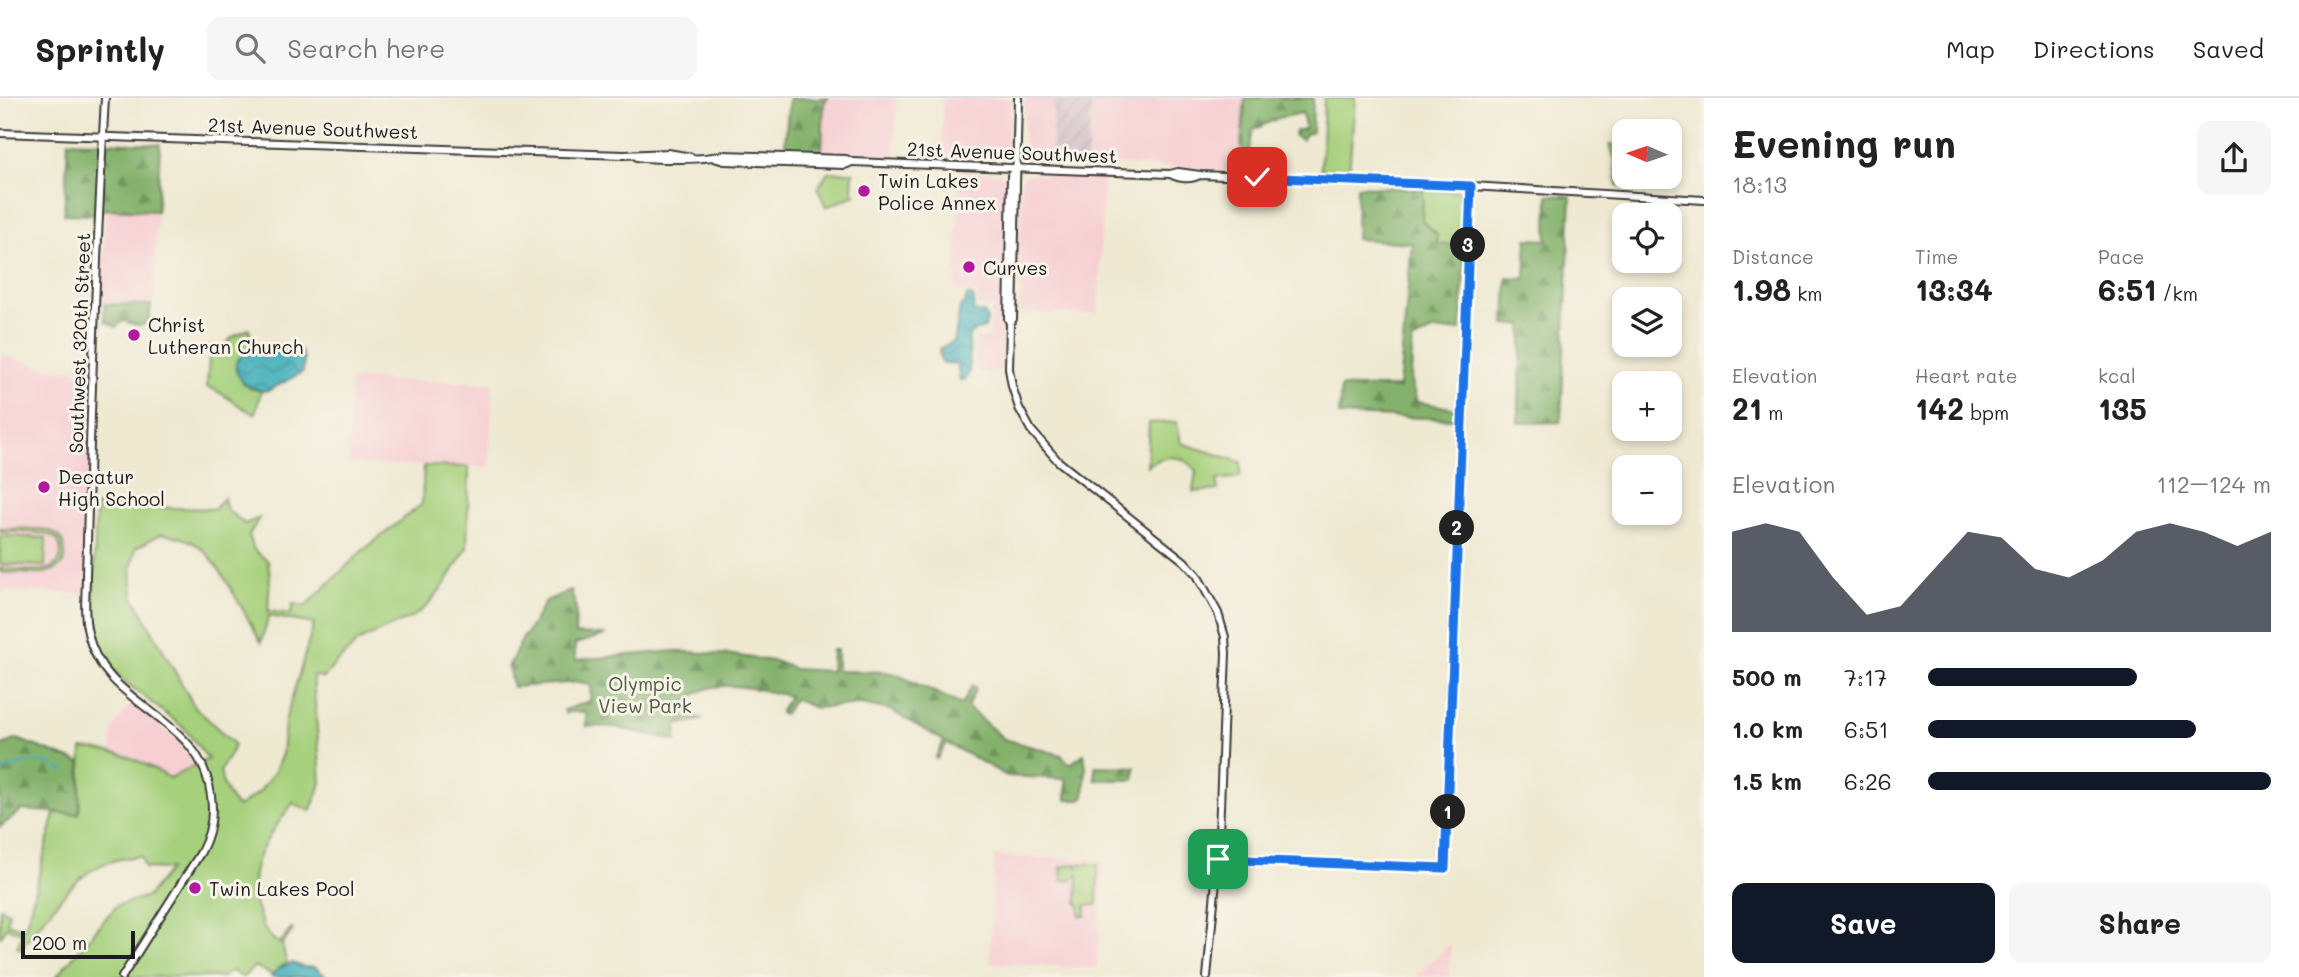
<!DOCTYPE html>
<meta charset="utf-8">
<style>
:root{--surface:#fff;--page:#f6f6f6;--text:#222;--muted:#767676;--line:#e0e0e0;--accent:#111827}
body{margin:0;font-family:Mali,sans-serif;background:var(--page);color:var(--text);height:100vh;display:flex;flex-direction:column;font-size:26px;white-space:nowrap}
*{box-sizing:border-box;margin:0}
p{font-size:23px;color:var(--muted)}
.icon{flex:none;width:38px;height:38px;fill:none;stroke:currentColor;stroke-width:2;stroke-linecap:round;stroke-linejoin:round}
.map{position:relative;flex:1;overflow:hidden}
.sheet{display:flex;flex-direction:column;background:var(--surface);width:595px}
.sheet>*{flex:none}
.needle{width:46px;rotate:272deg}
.controls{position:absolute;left:1612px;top:21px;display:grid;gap:14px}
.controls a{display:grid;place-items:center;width:70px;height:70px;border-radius:14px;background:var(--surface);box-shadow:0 4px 10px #0003;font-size:35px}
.scale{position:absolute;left:21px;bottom:18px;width:114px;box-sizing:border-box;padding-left:7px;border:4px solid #1c1c1c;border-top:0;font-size:19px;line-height:24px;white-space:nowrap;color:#1c1c1c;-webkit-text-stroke:5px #f7f3e8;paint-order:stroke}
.pin{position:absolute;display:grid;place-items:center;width:60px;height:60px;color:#fff;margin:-30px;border-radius:14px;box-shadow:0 4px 10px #0006}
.km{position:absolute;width:35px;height:35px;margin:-18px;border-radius:50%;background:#222;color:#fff;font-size:19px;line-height:35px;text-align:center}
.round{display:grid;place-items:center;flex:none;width:74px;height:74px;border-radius:14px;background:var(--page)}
.head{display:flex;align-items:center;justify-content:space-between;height:119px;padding:0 28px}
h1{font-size:38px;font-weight:700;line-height:52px}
.stats{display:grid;grid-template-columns:repeat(3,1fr);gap:10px;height:119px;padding:7px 28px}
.stats div{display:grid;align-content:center}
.stats b{font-size:30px;font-weight:700}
.stats small{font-size:19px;font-weight:400}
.stats p{font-size:19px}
.chart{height:196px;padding:14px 28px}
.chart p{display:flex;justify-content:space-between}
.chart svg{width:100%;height:126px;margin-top:7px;fill:var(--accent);opacity:.7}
.button{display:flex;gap:14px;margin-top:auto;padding:14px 28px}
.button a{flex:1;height:80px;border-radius:14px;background:var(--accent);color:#fff;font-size:28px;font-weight:700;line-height:80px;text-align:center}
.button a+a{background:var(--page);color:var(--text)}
ul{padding:0 28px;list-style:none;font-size:23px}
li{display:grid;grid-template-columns:112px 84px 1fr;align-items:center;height:52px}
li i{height:18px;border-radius:9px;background:var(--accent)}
header{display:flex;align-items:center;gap:42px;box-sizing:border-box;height:98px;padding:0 35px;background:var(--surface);border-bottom:2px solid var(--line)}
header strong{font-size:33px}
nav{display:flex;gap:38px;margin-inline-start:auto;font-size:24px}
.search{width:490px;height:63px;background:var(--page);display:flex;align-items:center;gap:18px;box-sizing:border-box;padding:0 24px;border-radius:14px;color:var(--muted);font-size:26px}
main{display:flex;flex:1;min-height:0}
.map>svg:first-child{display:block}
.built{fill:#f7cfd3}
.industrial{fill:url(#industrial-furrows)}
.green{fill:#a6d07c;stroke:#61764c;stroke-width:2;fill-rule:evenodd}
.forest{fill:url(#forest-firs);stroke:#506744;stroke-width:2}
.water{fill:url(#water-waves);stroke:#2d656a;stroke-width:2}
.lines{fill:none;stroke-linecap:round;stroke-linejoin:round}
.stream{stroke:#3eaeb9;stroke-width:2}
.minor-casing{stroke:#3c3b37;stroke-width:9}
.major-casing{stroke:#3c3b37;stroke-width:10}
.minor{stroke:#fff;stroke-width:5}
.major{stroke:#fff;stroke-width:6}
.route-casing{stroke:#fff;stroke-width:14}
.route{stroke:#1a73e8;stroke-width:9}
.poi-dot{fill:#b5179e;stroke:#f7f3e8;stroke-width:2.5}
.labels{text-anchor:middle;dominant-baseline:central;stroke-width:6;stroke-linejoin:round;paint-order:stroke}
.street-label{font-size:19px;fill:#1c1c1c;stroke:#f7f3e8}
.poi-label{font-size:19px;fill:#1c1c1c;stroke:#f7f3e8;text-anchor:start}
.park-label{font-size:19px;fill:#4c5b3e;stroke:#f7f3e8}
</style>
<header>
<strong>Sprintly</strong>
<div class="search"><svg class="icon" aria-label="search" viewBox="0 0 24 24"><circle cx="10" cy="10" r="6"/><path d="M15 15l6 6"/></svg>Search here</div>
<nav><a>Map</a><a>Directions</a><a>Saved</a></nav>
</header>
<main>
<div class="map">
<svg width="1704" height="879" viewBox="0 0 1704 879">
<defs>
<pattern id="industrial-furrows" width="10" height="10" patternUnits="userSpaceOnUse" patternTransform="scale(1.75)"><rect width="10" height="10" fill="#d2bdc7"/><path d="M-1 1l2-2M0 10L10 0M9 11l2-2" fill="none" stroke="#b4a2aa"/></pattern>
<pattern id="forest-firs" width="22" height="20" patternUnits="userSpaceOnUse" patternTransform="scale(1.75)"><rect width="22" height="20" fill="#84b26c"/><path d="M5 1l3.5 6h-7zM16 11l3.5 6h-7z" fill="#6b9058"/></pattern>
<pattern id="water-waves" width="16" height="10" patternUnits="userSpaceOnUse" patternTransform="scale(1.75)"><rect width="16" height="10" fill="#3eaeb9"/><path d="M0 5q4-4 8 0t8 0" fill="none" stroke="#338d96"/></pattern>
</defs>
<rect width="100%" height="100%" fill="#f7f3e8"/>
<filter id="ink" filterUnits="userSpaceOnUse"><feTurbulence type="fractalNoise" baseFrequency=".0143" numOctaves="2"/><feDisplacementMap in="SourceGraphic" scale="14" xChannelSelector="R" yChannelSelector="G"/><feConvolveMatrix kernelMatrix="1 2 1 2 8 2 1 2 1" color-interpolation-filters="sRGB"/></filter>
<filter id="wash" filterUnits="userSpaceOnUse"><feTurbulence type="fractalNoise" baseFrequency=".00686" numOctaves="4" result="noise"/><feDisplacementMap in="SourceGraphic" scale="28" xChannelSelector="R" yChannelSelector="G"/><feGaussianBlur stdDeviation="1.57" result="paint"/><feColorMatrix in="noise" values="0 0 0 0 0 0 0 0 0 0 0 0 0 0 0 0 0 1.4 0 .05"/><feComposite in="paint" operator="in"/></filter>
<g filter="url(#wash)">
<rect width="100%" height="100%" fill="#efe9d2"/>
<g class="built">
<path d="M828,0H897L894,61L822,58L824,4Z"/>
<path d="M943,0H1011L1006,57L987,61L941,59Z"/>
<path d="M1025,0H1054L1051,63H1026L1023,60Z"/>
<path d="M1092,0H1246L1243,73L1087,65Z"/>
<path d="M960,74L1003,75L1006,80L1003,271L991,275L975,274L976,240H990L992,209L977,208V195L955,193Z"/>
<path d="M1027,76L1104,80L1098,216L1017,214L1021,197L1018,166L1022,80Z"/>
<path d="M106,111L157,113L153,206L102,204Z"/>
<path d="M0,256L43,269L93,274L86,496L0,493Z"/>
<path d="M351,281L493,285L489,369L348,366Z"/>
<path d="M131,606L179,643L196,668L170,680L134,659L111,653L113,630Z"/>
<path d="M994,758L1103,762L1097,870L990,865Z"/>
<path d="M1451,845L1449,879H1414Z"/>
</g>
<path class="industrial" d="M1054,0H1092L1087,65L1051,63Z"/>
<g class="green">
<path d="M1324,0H1355L1349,75L1321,72Z"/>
<path d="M1610,47H1624V79H1639V90L1617,87L1615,62Z"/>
<path d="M828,74H853L852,91L855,97L826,109L818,90Z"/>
<path d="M1423,91L1461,93L1466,99L1465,148L1437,146L1422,123Z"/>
<path d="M249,231L254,249L239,261L235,270L249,290L261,293L255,316C237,309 225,294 207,289L210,248L223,250L232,239Z"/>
<path d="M1177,324L1181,345L1241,364L1240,379L1217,382L1218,392L1193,394L1196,373C1183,355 1164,356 1147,368L1149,325Z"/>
<path d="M424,368L469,369L467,450L445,486L426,509L412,519L359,543L333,568L324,580L313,577L321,684L318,695L310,713L293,705C266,741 240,773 260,820C264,831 269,841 280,845L291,831L293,832L282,847L287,866L281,868L272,877L255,868L243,879L236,876L233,872L222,879H56L116,808L148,798L170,771L145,770L141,758C125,760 108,762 94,771C66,787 41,826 20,851L17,849L22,835L6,829L0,840V810L9,814L7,825L25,831L55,715L79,716L82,651C122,653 135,660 170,680L208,661L184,630L119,579L100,550L93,518L96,408L215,411L224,400L227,412L245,426L259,420L249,437L254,452L268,463L270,477L268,513L291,516L293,506L306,508L361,454L422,406ZM161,436C175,437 191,442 202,451C221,467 247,521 261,544L269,518L314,526L285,623L282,656L275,673L259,694L238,709C230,704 219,682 221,672C224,663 232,657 234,646L194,608L133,498L131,471L136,450Z"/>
<path d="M0,431C15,431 35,429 50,433C57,435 62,441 64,448C74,484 19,475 0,474V470C17,471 61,481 61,454C61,446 57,439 49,437C36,432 15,435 0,434Z"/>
<path d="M0,438L46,440L45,468L0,466Z"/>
<path d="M1075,766L1077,770L1078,766H1098L1097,807H1086V818H1080V807L1077,806L1078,776L1070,783L1062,782L1061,769Z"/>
</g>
<g class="forest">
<path d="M789,0H828L824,5L822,53L789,52L785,45Z"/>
<path d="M1245,0H1313L1312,34L1305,36L1302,42L1294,37L1295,33L1304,31L1305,28L1302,15L1278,20L1253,32L1248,59L1241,49Z"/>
<path d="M68,43L160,46L157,113L106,111L92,117L64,116Z"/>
<path d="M1357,88L1423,91L1422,123L1437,136V146L1465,148L1461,232L1432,233L1412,243L1411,285L1417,304L1457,311L1455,321L1339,317L1341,289H1399L1412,145L1356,141Z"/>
<path d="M1548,97L1571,98L1561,324L1518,325L1523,226L1505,227L1507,180L1525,181L1527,141L1547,142Z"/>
<path d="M104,206L151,207L149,224L140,228L123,223L116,229L105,223Z"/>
<path d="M571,492L576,510L575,536L606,537L575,546V562L674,553L733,557L778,564L794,571L831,573L832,552H837V573L885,574L896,576L962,607L972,587L976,590L967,609L1004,641L1061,657L1070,666L1084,656L1086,669L1084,700L1080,702H1066V681L1007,678L947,645L937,661L935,660L944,643L890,612L861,606L815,610L794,601L784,617L780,615L789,598C754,591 695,572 680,617L704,621L677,627L676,643L615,629L586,628V614H569L566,616L564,612L590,603L591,587L581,584L513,589L508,569L524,538H525L546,503Z"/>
<path d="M17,641L81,665L79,716L22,712L0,729V648Z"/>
<path d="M1095,668L1135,669L1134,682H1095Z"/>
</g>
<g class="water">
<path d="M967,198H972L974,201L973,213L984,215L987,221L985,230L974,233L969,238L970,272L966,281L960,283L957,266L942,265L939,255L940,250L954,244L960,209L964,207Z"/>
<path d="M276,246L301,253L304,261L303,274L268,293H261L244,286L236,274V264C247,251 259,246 276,246Z"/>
<path d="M292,865L304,869H315L327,879H271L277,871Z"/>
</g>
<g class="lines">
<path class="stream" d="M0,674C32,664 32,656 64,673"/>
</g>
</g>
<g filter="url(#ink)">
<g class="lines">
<defs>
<path id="minor" d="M1218,761L1445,770L1471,88"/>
<g id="major">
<path d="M105,0C98,125 93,251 89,376C88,410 87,443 86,477C86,496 83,516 88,535C104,611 202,616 211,698C214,718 210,737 201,754L122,879"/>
<path d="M1018,0L1013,221L1010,225L1009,271L1012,288L1019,310L1031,332L1058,363L1184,463L1197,477L1218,515L1225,539L1226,555L1218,761L1207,879"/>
<path d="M0,35L473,52L624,57L668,55L691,59"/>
<path d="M637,59C656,62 705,62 723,57L846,61L852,64L845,67L724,63L714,60"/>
<path d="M852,64L1170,76"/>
<path d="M1200,77C1191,82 1179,81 1170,76L1178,74L1200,77L1471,88L1704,102"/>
<path d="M1010,225L1008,221L1011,78L1016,69"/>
</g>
</defs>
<use href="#minor" class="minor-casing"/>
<use href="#major" class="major-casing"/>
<use href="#minor" class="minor"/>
<use href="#major" class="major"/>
</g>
</g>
<g class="lines" filter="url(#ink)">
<defs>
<path id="route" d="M1218,761L1445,770L1471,88L1257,79"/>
</defs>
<use href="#route" class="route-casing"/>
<use href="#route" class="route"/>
</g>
<g class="poi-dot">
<circle cx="864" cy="93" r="7"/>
<circle cx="969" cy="169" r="7"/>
<circle cx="134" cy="237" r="7"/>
<circle cx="44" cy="389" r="7"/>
<circle cx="195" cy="790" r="7"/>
</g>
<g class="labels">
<g class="street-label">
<text transform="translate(313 30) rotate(2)">21st Avenue Southwest</text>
<text transform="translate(1012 54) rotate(2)">21st Avenue Southwest</text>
<text transform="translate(79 245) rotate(-88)">Southwest 320th Street</text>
</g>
<g class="poi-label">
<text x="878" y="82">Twin Lakes<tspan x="878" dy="22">Police Annex</tspan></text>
<text x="983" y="169">Curves</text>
<text x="148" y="226">Christ<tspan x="148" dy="22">Lutheran Church</tspan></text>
<text x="58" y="378">Decatur<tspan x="58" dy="22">High School</tspan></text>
<text x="209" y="790">Twin Lakes Pool</text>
</g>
<g class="park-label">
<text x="645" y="585">Olympic<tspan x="645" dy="22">View Park</tspan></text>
</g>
</g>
</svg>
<div class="controls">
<a><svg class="needle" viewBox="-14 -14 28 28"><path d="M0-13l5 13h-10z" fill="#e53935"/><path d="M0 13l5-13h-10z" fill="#767676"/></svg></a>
<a><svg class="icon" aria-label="locate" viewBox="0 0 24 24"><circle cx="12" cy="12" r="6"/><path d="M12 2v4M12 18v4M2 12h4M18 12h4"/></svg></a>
<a><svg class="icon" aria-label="layers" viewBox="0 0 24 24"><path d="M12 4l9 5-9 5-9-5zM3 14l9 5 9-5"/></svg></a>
<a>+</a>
<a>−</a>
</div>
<div class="scale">200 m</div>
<div class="pin" style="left:1218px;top:761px;background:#1e9e55"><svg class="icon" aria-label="arrive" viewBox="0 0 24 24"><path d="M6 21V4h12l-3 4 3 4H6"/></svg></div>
<div class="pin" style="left:1257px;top:79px;background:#d93025"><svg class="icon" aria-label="check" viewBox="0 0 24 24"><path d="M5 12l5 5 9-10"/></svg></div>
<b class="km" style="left:1448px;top:714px">1</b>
<b class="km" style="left:1457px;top:430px">2</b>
<b class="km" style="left:1468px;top:147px">3</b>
</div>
<section class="sheet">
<div class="head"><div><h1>Evening run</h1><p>18:13</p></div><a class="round"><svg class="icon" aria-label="share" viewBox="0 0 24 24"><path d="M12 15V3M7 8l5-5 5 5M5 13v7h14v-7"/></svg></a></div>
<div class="stats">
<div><p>Distance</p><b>1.98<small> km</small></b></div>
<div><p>Time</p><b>13:34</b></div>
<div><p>Pace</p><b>6:51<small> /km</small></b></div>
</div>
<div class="stats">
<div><p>Elevation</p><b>21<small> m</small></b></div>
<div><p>Heart rate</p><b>142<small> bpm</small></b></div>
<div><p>kcal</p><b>135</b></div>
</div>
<div class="chart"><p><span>Elevation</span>112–124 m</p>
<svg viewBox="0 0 160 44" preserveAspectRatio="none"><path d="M0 44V9L10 6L20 9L30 25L40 38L50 35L60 22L70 9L80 11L90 22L100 25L110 19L120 9L130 6L140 9L150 14L160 9V44z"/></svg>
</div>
<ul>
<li><b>500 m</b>7:17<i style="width:61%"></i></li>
<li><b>1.0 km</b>6:51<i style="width:78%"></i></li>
<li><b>1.5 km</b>6:26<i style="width:100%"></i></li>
</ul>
<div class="button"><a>Save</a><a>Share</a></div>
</section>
</main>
